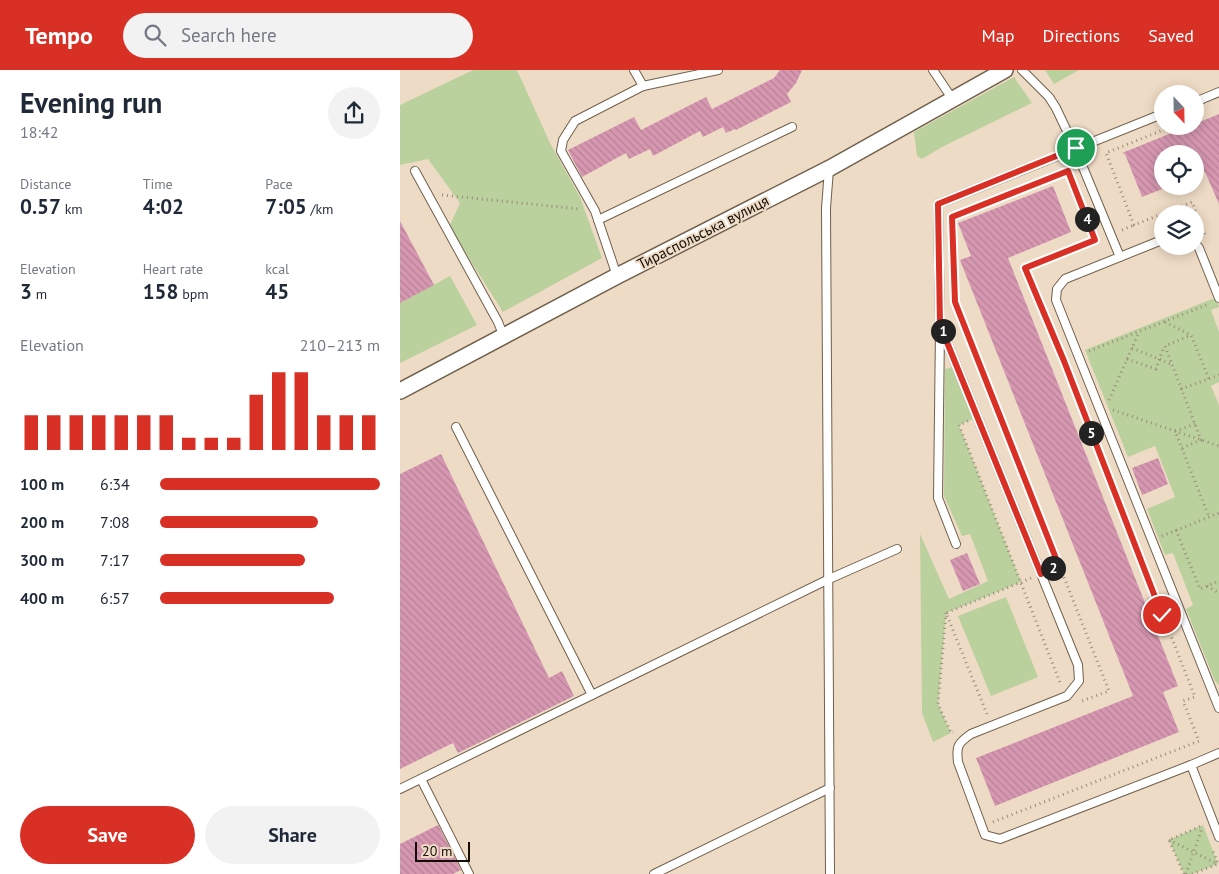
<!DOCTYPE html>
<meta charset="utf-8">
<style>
:root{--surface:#fff;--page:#f2f2f3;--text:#1f2937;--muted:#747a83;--accent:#d93025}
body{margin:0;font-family:"PT Sans",sans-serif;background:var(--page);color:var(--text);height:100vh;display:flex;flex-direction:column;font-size:19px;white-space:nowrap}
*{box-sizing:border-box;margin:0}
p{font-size:16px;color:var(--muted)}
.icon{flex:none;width:28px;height:28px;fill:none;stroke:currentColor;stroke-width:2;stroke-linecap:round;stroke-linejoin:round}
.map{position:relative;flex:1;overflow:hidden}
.panel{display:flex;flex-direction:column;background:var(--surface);width:400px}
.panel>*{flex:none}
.needle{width:32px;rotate:158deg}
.controls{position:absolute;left:754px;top:15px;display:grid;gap:10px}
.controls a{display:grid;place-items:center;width:50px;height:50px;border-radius:50%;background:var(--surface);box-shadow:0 2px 12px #0003;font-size:25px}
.scale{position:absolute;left:15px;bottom:12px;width:55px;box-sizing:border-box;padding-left:5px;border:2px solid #130d06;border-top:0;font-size:14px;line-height:18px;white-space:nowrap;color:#130d06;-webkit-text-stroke:4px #eedbc5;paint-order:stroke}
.pin{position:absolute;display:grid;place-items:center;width:42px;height:42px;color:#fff;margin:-21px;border:2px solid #fff;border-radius:50%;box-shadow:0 1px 5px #0007}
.km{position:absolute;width:25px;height:25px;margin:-12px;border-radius:50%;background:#222;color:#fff;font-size:14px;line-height:25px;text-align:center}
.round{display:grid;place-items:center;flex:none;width:52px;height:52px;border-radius:26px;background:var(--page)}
.head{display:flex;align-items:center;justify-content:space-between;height:85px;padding:0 20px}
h1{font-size:28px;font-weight:800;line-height:38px}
.stats{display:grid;grid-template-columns:repeat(3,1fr);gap:8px;height:85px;padding:5px 20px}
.stats div{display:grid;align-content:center}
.stats b{font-size:21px;font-weight:800}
.stats small{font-size:14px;font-weight:400}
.stats p{font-size:14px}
.chart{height:140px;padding:10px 20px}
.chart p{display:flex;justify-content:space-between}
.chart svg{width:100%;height:90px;margin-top:5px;stroke:var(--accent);stroke-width:6}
.cta{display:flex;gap:10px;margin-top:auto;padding:10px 20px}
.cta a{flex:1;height:58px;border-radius:30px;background:var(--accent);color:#fff;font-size:20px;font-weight:800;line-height:58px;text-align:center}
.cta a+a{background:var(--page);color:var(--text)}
ul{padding:0 20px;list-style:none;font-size:16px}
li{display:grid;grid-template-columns:80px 60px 1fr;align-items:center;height:38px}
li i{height:12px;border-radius:6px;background:var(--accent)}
header{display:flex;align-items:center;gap:30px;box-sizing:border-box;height:70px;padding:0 25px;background:var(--accent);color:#fff}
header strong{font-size:24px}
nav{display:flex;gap:28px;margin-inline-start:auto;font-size:18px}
.search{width:350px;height:45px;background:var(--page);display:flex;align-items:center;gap:12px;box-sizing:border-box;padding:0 18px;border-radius:28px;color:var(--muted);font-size:19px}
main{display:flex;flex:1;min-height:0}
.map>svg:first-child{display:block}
.green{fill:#bbd19d}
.building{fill:url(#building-back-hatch)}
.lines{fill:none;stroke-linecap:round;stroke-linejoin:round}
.service-casing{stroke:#70604c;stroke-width:10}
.minor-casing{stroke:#70604c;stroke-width:18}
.path{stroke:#998b7b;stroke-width:3;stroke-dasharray:1 4;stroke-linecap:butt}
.service{stroke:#fff;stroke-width:8}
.minor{stroke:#fff;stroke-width:15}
.route-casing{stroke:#fff;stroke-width:10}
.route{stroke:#d93025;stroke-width:6}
.labels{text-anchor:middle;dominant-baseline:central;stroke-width:4;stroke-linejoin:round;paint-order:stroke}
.street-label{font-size:15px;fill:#130d06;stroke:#eedbc5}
</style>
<header>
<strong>Tempo</strong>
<div class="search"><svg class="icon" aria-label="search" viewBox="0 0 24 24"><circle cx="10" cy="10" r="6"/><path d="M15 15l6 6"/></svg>Search here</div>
<nav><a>Map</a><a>Directions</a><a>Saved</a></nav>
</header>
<main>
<section class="panel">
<div class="head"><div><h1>Evening run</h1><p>18:42</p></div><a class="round"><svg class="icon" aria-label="share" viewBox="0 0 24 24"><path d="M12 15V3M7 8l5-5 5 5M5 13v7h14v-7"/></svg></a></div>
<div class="stats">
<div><p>Distance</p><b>0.57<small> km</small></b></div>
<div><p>Time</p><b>4:02</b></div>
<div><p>Pace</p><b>7:05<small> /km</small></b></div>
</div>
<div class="stats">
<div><p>Elevation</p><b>3<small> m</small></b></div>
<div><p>Heart rate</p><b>158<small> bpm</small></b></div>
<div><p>kcal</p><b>45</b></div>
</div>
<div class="chart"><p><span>Elevation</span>210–213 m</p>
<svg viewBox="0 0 160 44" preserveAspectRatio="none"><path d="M5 44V27M15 44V27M25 44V27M35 44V27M45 44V27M55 44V27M65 44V27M75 44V38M85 44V38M95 44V38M105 44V17M115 44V6M125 44V6M135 44V27M145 44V27M155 44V27"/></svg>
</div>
<ul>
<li><b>100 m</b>6:34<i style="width:100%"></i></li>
<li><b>200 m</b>7:08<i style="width:72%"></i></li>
<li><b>300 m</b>7:17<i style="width:66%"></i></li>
<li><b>400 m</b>6:57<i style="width:79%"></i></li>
</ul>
<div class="cta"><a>Save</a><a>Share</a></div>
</section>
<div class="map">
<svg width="819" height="804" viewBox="0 0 819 804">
<defs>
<pattern id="building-back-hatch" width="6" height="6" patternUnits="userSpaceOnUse" patternTransform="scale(1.25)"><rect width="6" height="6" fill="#d697b1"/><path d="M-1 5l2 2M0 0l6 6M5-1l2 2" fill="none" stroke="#b78197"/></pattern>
</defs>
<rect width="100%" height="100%" fill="#eedbc5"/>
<g class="green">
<path d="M73,0H117L150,73L180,127L202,188L103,242L49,157L60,133L28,89L0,95V35Z"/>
<path d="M645,0H679L654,14Z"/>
<path d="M614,7L632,33L542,77L522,89L517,86L514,62Z"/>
<path d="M50,206L77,255L0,293V233Z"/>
<path d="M812,229H817L819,237L811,240L819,262V312L811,316L819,335V615L815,611L786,539L793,535L773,483L765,485L747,439L775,427L755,376L728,387L685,280Z"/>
<path d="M553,297L573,349L559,355L621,512L546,543L538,634L551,663L533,672L522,643L520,464L549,529L588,511L570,464L562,466L544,426L545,299Z"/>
<path d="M606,527L638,607L591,626L558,546Z"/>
<path d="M803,755L818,794L792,804H784L769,770Z"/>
</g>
<g class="building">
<path d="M380,0H402L396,13L387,24L391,32L336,60L335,59L326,63L323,57L303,67L300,61L253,86L250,79L229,89L226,83L182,107L168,80L234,47L241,60L306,27L312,39L374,8Z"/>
<path d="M819,44V134L805,102L795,106V84H762V119L742,127L725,84L722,83L789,56H795V54Z"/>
<path d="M653,116L671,162L608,188L778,616L763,622L779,662L595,736L576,688L733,626L560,190L571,186L558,153Z"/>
<path d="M0,151L34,215L0,233Z"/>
<path d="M41,384L149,608L162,601L174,626L58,683L53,673L0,699V404Z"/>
<path d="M758,388L768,414L742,425L732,398Z"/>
<path d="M567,483L580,514L563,521L550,490Z"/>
<path d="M38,755L61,800L53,804H0V774Z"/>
</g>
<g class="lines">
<defs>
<g id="service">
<path d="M234,0L243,16"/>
<path d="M533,0L553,30"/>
<path d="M622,0L649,27L656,38L675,78L720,187"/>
<path d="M795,32L819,22"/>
<path d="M762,44L538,134L540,255L678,595L679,611L667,626L571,664C558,673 556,676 558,692L585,765L600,769L791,695L819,683"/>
<path d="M429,99L426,138L430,804"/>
<path d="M15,101L98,252L104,267"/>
<path d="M198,150L392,57"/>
<path d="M762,170L665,209L657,219L656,230L819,638"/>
<path d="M795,173L799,178L819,228"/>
<path d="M217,206L195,141L161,81L163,70L175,51L243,16L318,0"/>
<path d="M540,259L538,428L556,474"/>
<path d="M56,357L192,625"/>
<path d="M791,695L819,767"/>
<path d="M21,709L69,804"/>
<path d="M0,719L429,509L497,479"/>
<path d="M254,804L430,718"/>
</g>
<path id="minor" d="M0,321L217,206L430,98L605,0"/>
</defs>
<use href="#service" class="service-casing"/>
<use href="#minor" class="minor-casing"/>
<g class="path">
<path d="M42,125L180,139"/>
<path d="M762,144L734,155L706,83L773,56"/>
<path d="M763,144L792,132L805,165"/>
<path d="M552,149L551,147L668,101L695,170"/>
<path d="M722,160L734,155"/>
<path d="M554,208L555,232L709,621L679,632"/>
<path d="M765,252L791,265L809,309"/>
<path d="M732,278L771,294"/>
<path d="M689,281L809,234"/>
<path d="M727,289L756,299L764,276"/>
<path d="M781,319L819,305"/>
<path d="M709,330L739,262"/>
<path d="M713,340L819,376"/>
<path d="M568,351L559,355L661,615"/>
<path d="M795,354L775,361L809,447"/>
<path d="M782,378L801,370L765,276L791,265"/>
<path d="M776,460L800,519L819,511"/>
<path d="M762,466L819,443"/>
<path d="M807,516L819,523"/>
<path d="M546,543L538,634L551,663L553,662"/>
<path d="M587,644L546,543L631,508"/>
<path d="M593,752L799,671L783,631L795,627L663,291L625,198L700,169"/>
<path d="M769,770L818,794"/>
<path d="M784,804L769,770L801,756"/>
<path d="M786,804L802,758"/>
<path d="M792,804L818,794L812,778"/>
</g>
<use href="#service" class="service"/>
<use href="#minor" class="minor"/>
</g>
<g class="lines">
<defs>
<path id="route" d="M676,78L538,134L540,255L641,504L659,496L555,232L552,147L668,101L695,170L625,198L664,291L762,545"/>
</defs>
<use href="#route" class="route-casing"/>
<use href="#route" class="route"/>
</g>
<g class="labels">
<g class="street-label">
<text transform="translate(303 162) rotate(-27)">Тираспольська вулиця</text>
</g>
</g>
</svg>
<div class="controls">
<a><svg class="needle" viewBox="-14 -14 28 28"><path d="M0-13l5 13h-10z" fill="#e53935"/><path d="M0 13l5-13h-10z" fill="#747a83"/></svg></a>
<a><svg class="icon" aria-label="locate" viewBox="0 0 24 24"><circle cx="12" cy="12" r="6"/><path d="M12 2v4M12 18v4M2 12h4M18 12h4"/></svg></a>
<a><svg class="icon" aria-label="layers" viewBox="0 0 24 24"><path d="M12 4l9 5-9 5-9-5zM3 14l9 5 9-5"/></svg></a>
</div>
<div class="scale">20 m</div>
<div class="pin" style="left:676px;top:78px;background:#1e9e55"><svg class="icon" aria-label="arrive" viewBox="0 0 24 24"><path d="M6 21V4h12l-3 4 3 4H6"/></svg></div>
<div class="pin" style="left:762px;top:545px;background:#d93025"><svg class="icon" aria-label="check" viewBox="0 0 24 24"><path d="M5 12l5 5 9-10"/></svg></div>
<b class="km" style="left:543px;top:261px">1</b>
<b class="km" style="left:653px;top:498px">2</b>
<b class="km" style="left:687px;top:149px">4</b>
<b class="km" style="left:691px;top:363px">5</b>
</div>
</main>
